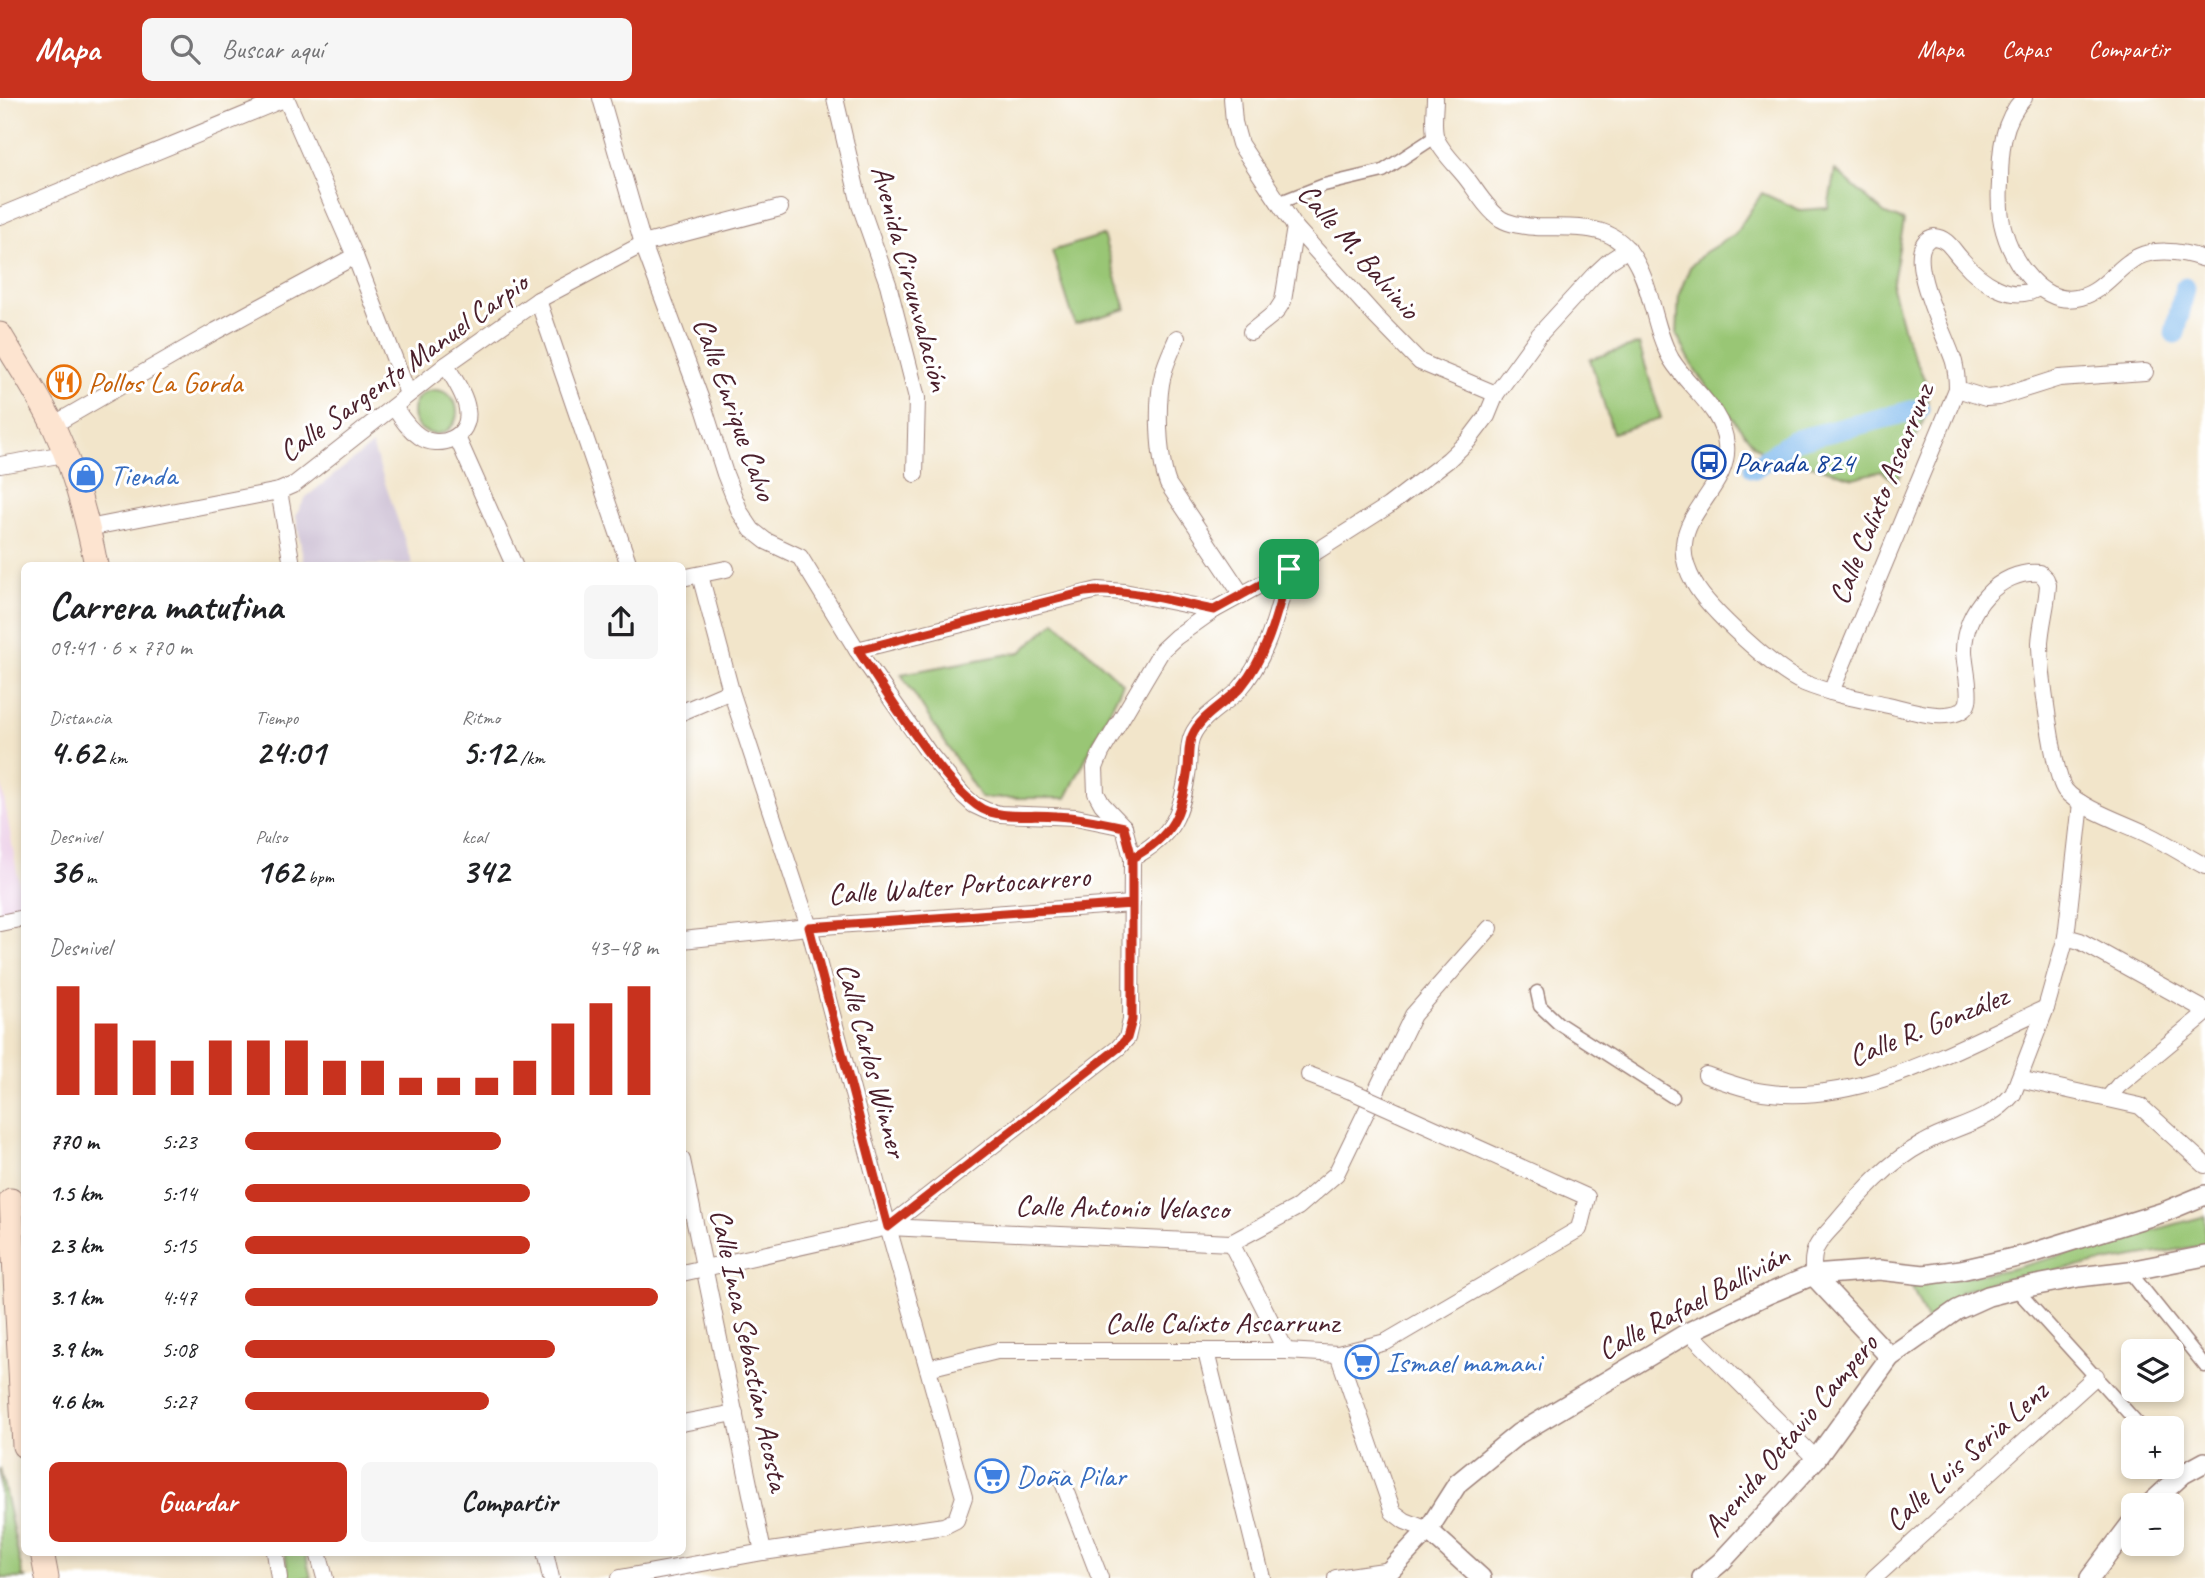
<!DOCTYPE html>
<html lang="es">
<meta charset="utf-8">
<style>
:root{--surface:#fff;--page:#f6f6f6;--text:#202124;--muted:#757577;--accent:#c8321e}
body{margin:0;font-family:Caveat,sans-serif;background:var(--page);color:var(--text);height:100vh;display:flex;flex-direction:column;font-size:26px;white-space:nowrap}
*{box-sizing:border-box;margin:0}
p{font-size:23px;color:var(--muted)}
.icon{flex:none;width:38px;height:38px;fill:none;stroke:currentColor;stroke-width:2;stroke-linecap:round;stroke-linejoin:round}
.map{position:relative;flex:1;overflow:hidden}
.sheet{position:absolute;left:21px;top:464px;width:665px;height:994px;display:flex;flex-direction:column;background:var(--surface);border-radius:10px;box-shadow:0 4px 10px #0003}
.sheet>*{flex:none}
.buttons{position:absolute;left:2121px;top:1241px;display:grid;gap:14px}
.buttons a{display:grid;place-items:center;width:63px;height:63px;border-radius:10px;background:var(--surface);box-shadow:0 4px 10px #0003;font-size:35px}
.pin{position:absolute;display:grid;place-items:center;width:60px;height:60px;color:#fff;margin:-30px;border-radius:14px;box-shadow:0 4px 10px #0006}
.round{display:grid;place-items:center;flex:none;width:74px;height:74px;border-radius:10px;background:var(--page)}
.headline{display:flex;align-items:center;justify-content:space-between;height:119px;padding:0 28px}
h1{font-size:38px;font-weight:800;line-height:52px}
.stats{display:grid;grid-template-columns:repeat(3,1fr);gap:10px;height:119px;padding:7px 28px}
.stats div{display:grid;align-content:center}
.stats b{font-size:35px;font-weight:800}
.stats small{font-size:19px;font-weight:400}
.stats p{font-size:19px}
.chart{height:196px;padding:14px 28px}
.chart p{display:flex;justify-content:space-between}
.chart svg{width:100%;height:126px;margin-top:7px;stroke:var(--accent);stroke-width:6}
.button{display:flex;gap:14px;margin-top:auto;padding:14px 28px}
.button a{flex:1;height:80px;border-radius:10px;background:var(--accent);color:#fff;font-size:28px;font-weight:800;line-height:80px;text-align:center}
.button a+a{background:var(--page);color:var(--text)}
ul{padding:0 28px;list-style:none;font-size:23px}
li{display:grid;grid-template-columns:112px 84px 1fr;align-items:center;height:52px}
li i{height:18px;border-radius:9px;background:var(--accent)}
header{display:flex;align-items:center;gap:42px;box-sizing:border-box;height:98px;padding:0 35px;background:var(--accent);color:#fff}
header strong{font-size:33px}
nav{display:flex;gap:38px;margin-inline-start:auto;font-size:24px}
.search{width:490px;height:63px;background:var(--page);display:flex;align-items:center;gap:18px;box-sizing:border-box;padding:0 24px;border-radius:10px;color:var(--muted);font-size:26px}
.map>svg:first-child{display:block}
.built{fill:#edd1e9}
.industrial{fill:#ccbfd4}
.green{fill:#99c674;stroke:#727250;stroke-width:2}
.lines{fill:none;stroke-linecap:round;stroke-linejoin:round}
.canal{stroke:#7ab7ed;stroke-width:21}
.pedestrian-casing{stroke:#9e827a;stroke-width:15}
.minor-casing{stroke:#9e827a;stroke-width:18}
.tertiary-casing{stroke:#9e827a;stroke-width:22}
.secondary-casing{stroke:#9e827a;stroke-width:25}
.pedestrian{stroke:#fff;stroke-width:12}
.minor{stroke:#fff;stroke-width:16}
.tertiary{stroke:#fff;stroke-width:19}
.secondary{stroke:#fde4d0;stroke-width:23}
.minor-bridge-casing{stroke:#9e827a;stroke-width:18;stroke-linecap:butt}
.minor-bridge{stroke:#fff;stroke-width:16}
.route-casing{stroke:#fff;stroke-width:14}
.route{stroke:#c8321e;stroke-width:9}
.labels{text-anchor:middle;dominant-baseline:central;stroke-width:6;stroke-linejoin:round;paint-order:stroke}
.street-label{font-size:30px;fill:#4a1f2b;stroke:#fff}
.food-label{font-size:30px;fill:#c56008;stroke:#fff;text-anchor:start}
.transit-label{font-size:30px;fill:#164399;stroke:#fff;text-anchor:start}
.shop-label{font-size:30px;fill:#366cbe;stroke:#fff;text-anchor:start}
</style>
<header>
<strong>Mapa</strong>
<div class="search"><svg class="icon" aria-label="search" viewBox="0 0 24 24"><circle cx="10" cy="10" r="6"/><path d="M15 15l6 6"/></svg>Buscar aquí</div>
<nav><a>Mapa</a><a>Capas</a><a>Compartir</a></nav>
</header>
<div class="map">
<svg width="2205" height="1480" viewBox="0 0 2205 1480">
<rect width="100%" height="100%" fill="#fff"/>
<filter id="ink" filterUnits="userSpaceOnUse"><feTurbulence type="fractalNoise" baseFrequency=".0143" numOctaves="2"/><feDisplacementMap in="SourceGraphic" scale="14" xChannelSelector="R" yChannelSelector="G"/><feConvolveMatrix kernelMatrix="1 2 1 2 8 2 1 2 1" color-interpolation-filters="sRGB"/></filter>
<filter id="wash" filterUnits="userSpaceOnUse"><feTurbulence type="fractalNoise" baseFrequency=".00686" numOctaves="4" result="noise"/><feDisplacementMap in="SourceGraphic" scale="28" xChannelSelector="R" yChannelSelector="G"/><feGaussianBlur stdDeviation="1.57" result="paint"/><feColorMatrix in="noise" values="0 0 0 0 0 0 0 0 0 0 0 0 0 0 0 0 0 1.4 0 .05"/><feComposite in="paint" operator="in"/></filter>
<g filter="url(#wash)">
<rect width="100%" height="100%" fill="#f2e5ca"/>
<path class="built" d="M0,678L24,813L0,818Z"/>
<path class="industrial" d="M372,347L413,467H304L296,417L306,399Z"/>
<g class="green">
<path d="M1835,72L1885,116L1904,123L1892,189L1906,240L1926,285L1928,312L1896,385L1882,373L1853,380L1815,368L1767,359L1754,347L1696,274L1677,237L1679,196L1690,169L1704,155L1735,136L1762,95L1800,112L1828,110Z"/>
<path d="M1103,137L1126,211L1075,226L1052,153Z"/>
<path d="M1639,246L1661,320L1613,335L1590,261Z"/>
<circle cx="435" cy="314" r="22"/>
<path d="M1055,523L1123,586L1066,700H981L901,576L1021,554Z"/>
<path d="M2205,1118V1147L2000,1182L1962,1193L1940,1210L1928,1225L1911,1187L2011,1171Z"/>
<path d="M0,1370L23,1479L27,1480H0Z"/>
<path d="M285,1454H305L311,1480H289Z"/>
</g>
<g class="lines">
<g class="canal">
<path d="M2175,235L2185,190"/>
<path d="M1754,370L1793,343L1919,311"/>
</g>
</g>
</g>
<g filter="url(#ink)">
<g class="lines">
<defs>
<g id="pedestrian">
<path d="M1278,105L1324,87L1383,73L1435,39"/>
<path d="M1537,894L1540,908L1558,925L1673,999"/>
<path d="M2129,1173L2205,1268"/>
<path d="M2016,1191L2142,1330"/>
<path d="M2172,1364L2183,1376"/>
</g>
<g id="minor">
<path d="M286,0L355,158L408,296"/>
<path d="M601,0L643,146L704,310L725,376L740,414L752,432L766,443L800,459L857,552L928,654L963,697L974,707L987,713L1000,716L1076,719L1124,729"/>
<path d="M835,0L860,107L888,186L917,300L915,376"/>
<path d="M1232,0L1234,24L1240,46L1295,129L1376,219L1420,264L1496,296"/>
<path d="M1435,0C1435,11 1432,30 1436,40C1441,53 1455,66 1464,77C1475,90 1486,111 1501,121C1511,127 1524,128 1535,129C1575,131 1614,122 1636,164C1653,194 1654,231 1671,261C1689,291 1723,310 1726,347C1730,385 1687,410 1684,446C1682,459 1688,474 1694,485C1708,511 1777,574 1804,585C1831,596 1860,601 1888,607C1901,610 1914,614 1927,616C1939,618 1964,619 1968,604C1971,591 1964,566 1964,552C1964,513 1999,471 2040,475L2046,481L2048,487C2047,507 2041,526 2040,545C2040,568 2053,676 2065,692C2079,710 2127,726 2149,737C2168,746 2186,758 2205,768"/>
<path d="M2024,0C2002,23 2000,54 2000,85C1999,101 1999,117 2004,133C2013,164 2042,210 2081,199C2100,194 2113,176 2128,165C2149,148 2181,153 2205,161"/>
<path d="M0,118L286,0"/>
<path d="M538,202L629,467"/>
<path d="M1251,234L1276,214L1283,203L1295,129"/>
<path d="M1177,240C1172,252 1166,264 1163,276C1156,305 1158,359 1168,386L1242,497"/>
<path d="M1957,291L1986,300L1999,299L2059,280L2145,274"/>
<path d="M394,309C401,319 408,331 419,338C439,353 472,339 467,311C465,296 453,280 446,267"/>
<path d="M53,327L216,233L355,158"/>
<path d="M457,339L514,467"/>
<path d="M0,367L65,356"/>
<path d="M279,393L292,467"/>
<path d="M88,430L279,393L295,386L446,267L538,202L643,146L780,110"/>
<path d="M682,480L726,471"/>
<path d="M857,552L1098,492L1124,494L1214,512"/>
<path d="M1831,594L1957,291C1957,282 1956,272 1954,264C1948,242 1897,147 1934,139C1948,140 1953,153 1962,162C1980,183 2011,206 2038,190"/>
<path d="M682,614L731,593"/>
<path d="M1132,760C1174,738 1182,715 1188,670C1189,660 1188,646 1192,638C1200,619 1224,607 1238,593C1269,559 1277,513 1289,471"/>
<path d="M0,825L24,820"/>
<path d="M2066,839L2080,843L2205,912"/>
<path d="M682,842L809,829L1132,806"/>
<path d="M1309,977L1351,993"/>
<path d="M1706,977C1725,984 1744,991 1763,994C1860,1009 1960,948 2046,910"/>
<path d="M2019,981L2140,1008L2205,1067"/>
<path d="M2109,999L2119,987L2205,916"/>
<path d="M682,1062L763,1454"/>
<path d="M888,1129L1118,950L1127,940L1131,922L1132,760L1124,729L1102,706L1096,695L1095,670L1101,655L1162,552L1176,539L1214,512L1289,471L1388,408L1448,362L1468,343L1487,318L1496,296L1539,237L1594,177L1608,164L1628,151"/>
<path d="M1231,1145L1286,1253"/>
<path d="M682,1175L888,1129L1231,1145L1298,1109L1336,1076L1413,917L1490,830"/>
<path d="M1813,1177C1813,1167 1812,1159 1816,1150C1821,1140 1829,1133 1836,1125C1862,1094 1888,1064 1924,1045C1954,1028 1989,1025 2013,996L2046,910L2066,839L2081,705"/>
<path d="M1689,1234L1816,1361"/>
<path d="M1206,1254L1262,1480"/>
<path d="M1338,1256L1393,1414L1405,1423L1428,1432"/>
<path d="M928,1270L997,1253H1286L1338,1256L1386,1244L1579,1131L1587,1099L1398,1014"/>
<path d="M682,1325L735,1315"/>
<path d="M1061,1379L1100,1480"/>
<path d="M275,1454L279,1480"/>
<path d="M318,1454L325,1480"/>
<path d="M545,1454L551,1480"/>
<path d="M620,1480L763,1454L944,1428L956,1422L964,1399L888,1129L809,829L731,593L700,477"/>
<path d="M1336,1480L1391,1472"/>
<path d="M1874,1480L2096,1278"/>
</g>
<g id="tertiary">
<path d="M1813,1177L1890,1259"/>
<path d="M2149,1407L2183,1376L2205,1364"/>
<path d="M1428,1432L1481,1480"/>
<path d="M1383,1480L1428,1432L1458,1385L1518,1336L1689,1234L1768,1196L1813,1177L1879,1172L1924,1177L1961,1172L2026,1157L2164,1114L2205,1097"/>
<path d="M1702,1480L1721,1464L1816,1361L1890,1259L1957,1212L1988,1198L2016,1191L2079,1179L2129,1173L2205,1158"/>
<path d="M2090,1480L2133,1423"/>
</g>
<g id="secondary">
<path d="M0,236C18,267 39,297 54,329C74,372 87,420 96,467"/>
<path d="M11,1102L24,1348"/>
<path d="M42,1454L47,1480"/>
</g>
</defs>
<use href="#pedestrian" class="pedestrian-casing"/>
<use href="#minor" class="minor-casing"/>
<use href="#tertiary" class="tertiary-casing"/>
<use href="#secondary" class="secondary-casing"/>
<use href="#pedestrian" class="pedestrian"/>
<use href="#minor" class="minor"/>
<use href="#tertiary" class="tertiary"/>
<use href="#secondary" class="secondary"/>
<defs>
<path id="minor-bridge" d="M1351,993L1398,1014"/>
</defs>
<use href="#minor-bridge" class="minor-bridge-casing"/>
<use href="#minor-bridge" class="minor-bridge"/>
</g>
</g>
<g class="lines" filter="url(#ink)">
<defs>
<path id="route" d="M1289,471L1214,512C1172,504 1128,489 1085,494L858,552C881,587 952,701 987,713C1008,720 1034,716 1056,718C1079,719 1102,724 1124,729L1132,760V922L1127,940L1118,950L888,1129L809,829L1132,806V760C1174,738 1182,715 1188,670C1189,660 1188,646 1192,638C1201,617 1227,605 1241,589C1270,553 1277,513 1289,471"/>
</defs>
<use href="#route" class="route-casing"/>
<use href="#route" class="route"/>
</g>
<defs>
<symbol id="restaurant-ring" viewBox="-11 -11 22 22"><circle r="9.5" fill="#fff" stroke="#e8710a" stroke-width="1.5"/><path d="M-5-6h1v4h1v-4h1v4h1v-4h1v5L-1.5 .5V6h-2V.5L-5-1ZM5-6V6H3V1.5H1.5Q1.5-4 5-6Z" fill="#e8710a"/></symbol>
<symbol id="bus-ring" viewBox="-11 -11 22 22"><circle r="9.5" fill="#fff" stroke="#1a4fb4" stroke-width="1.5"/><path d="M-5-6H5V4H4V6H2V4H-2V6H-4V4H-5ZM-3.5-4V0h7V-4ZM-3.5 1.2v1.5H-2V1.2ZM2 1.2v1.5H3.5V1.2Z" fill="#1a4fb4"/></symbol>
<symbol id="shop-ring" viewBox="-11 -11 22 22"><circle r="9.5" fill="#fff" stroke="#3f7fe0" stroke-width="1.5"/><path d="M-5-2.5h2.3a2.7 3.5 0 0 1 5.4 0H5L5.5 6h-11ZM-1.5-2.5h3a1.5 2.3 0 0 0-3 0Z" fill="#3f7fe0"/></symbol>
<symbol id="supermarket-ring" viewBox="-11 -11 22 22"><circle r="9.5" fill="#fff" stroke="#3f7fe0" stroke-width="1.5"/><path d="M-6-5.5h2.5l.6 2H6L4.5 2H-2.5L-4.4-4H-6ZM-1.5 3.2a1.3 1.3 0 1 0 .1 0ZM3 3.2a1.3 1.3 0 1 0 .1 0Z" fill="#3f7fe0"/></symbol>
</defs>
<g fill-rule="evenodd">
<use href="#restaurant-ring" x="45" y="265" width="38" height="38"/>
<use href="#bus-ring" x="1690" y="345" width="38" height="38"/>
<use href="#shop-ring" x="67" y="358" width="38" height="38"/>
<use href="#supermarket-ring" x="1343" y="1245" width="38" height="38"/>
<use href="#supermarket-ring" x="973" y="1359" width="38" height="38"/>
</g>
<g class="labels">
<g class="street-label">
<text transform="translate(1359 153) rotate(49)">Calle M. Balvinio</text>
<text transform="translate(911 180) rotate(75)">Avenida Circunvalación</text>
<text transform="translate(403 269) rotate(-36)">Calle Sargento Manuel Carpio</text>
<text transform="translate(735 311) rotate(70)">Calle Enrique Calvo</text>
<text transform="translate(1881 396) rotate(-68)">Calle Calixto Ascarrunz</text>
<text transform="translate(959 787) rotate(-4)">Calle Walter Portocarrero</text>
<text transform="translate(1928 928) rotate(-22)">Calle R. González</text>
<text transform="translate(872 962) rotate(75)">Calle Carlos Winner</text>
<text transform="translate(1122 1109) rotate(1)">Calle Antonio Velasco</text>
<text transform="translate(1693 1204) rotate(-28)">Calle Rafael Ballivián</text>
<text x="1222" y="1224">Calle Calixto Ascarrunz</text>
<text transform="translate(750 1252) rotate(78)">Calle Inca Sebastían Acosta</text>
<text transform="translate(1790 1337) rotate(-50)">Avenida Octavio Campero</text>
<text transform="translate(1966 1358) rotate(-42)">Calle Luis Soria Lenz</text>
</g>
<g class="food-label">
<text x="88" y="284">Pollos La Gorda</text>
</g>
<g class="transit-label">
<text x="1734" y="364">Parada 824</text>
</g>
<g class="shop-label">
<text x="110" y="377">Tienda</text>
<text x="1386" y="1264">Ismael mamani</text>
<text x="1016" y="1378">Doña Pilar</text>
</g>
</g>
</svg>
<div class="buttons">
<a><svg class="icon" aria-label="layers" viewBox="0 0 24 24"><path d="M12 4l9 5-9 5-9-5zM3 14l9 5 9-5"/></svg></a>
<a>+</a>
<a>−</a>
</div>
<div class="pin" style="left:1289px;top:471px;background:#1e9e55"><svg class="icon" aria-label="arrive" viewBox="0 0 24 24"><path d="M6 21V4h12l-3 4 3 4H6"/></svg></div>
<section class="sheet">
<div class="headline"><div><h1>Carrera matutina</h1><p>09:41 · 6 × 770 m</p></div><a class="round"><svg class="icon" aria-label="share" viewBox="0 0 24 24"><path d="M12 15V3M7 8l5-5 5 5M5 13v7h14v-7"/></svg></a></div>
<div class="stats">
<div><p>Distancia</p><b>4.62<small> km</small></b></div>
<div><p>Tiempo</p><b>24:01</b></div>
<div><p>Ritmo</p><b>5:12<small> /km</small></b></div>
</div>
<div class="stats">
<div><p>Desnivel</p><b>36<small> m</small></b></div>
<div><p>Pulso</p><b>162<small> bpm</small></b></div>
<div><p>kcal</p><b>342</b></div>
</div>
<div class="chart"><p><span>Desnivel</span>43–48 m</p>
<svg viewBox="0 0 160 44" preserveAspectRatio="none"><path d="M5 44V6M15 44V19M25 44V25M35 44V32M45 44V25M55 44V25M65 44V25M75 44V32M85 44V32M95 44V38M105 44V38M115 44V38M125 44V32M135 44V19M145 44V12M155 44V6"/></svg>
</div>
<ul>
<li><b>770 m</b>5:23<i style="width:62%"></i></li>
<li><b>1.5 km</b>5:14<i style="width:69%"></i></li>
<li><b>2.3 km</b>5:15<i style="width:69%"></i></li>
<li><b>3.1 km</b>4:47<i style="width:100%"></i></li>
<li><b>3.9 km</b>5:08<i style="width:75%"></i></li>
<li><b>4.6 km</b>5:27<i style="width:59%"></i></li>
</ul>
<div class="button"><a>Guardar</a><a>Compartir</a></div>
</section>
</div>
